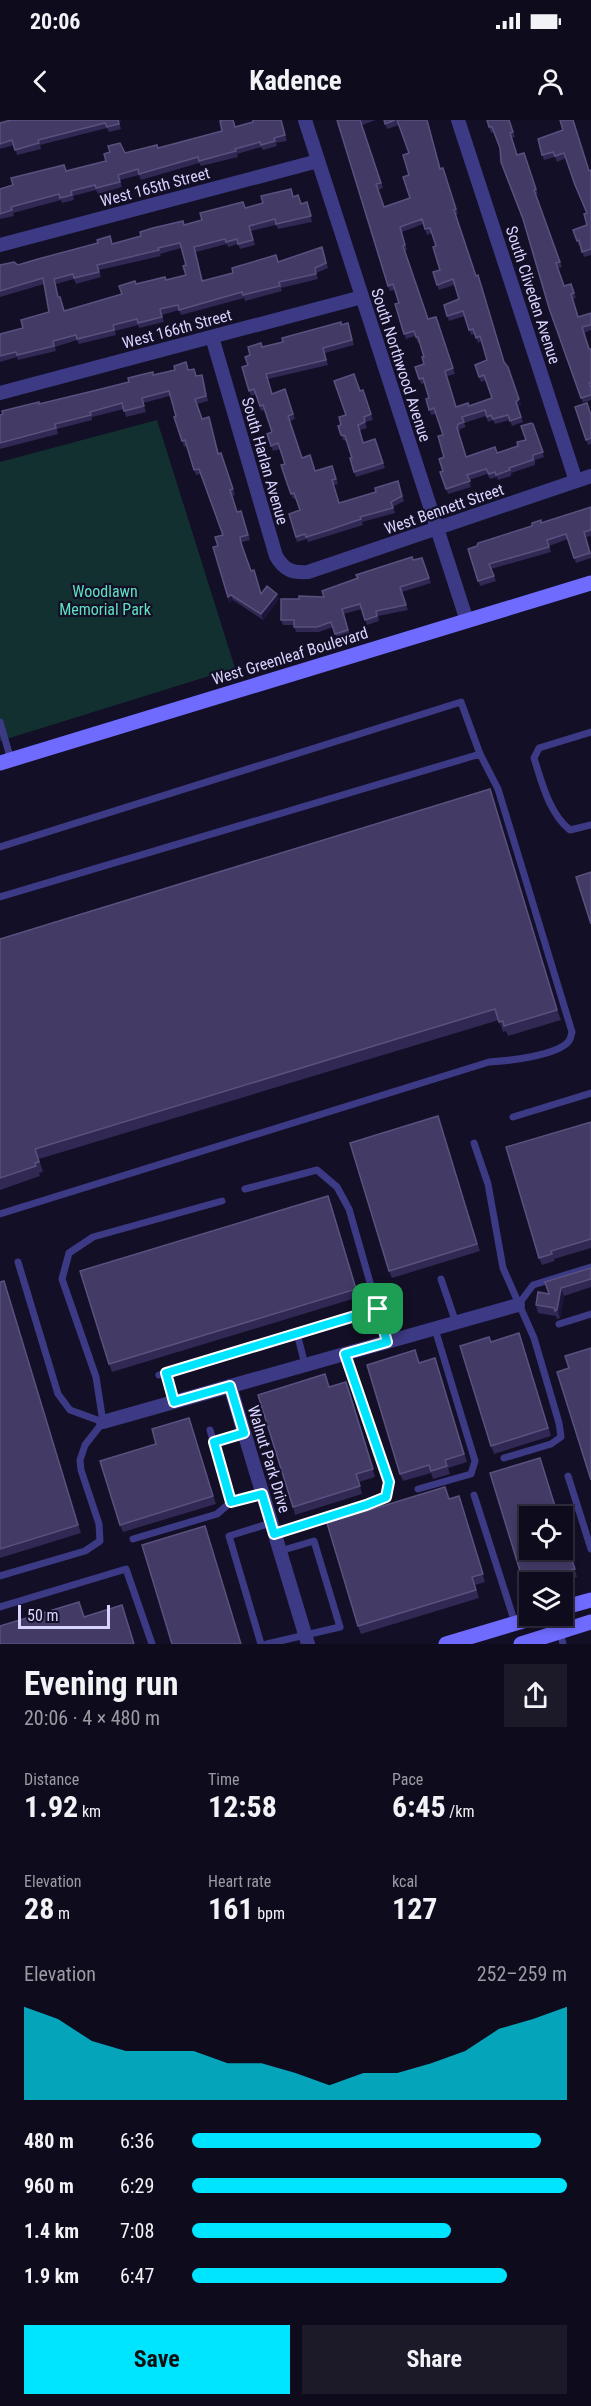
<!DOCTYPE html>
<meta charset="utf-8">
<style>
:root{--surface:#0e0b1c;--page:#1c1929;--text:#f1f3f6;--muted:#9b9ba3;--line:#2e2b3b;--accent:#00e5ff}
body{margin:0;font-family:"Roboto Condensed",sans-serif;background:var(--page);color:var(--text);height:100vh;display:flex;flex-direction:column;font-size:22px;white-space:nowrap}
*{box-sizing:border-box;margin:0}
p{font-size:20px;color:var(--muted)}
.icon{flex:none;width:33px;height:33px;fill:none;stroke:currentColor;stroke-width:2;stroke-linecap:round;stroke-linejoin:round}
.map{position:relative;height:1524px;overflow:hidden}
.side{display:flex;flex-direction:column;background:var(--surface);flex:1}
.side>*{flex:none}
.controls{position:absolute;left:519px;top:1386px;display:grid;gap:12px}
.controls a{display:grid;place-items:center;width:54px;height:54px;border-radius:0px;background:var(--surface);box-shadow:0 3px 9px #0003,0 0 0 2px var(--line);font-size:30px}
.scale{position:absolute;left:18px;bottom:15px;width:92px;box-sizing:border-box;padding-left:6px;border:3px solid #d9d4ff;border-top:0;font-size:16px;line-height:21px;white-space:nowrap;color:#d9d4ff;-webkit-text-stroke:4px #130f26;paint-order:stroke}
.pin{position:absolute;display:grid;place-items:center;width:51px;height:51px;color:#fff;margin:-26px;border-radius:12px;box-shadow:0 3px 9px #0006}
.round{display:grid;place-items:center;flex:none;width:63px;height:63px;border-radius:0px;background:var(--page)}
.summary{display:flex;align-items:center;justify-content:space-between;height:102px;padding:0 24px}
h1{font-size:33px;font-weight:700;line-height:45px}
.figures{display:grid;grid-template-columns:repeat(3,1fr);gap:9px;height:102px;padding:6px 24px}
.figures div{display:grid;align-content:center}
.figures b{font-size:30px;font-weight:700}
.figures small{font-size:16px;font-weight:400}
.figures p{font-size:16px}
.chart{height:168px;padding:12px 24px}
.chart p{display:flex;justify-content:space-between}
.chart svg{width:100%;height:108px;margin-top:6px;fill:var(--accent);opacity:.7}
.button{display:flex;gap:12px;margin-top:auto;padding:12px 24px}
.button a{flex:1;height:69px;border-radius:0px;background:var(--accent);color:#111;font-size:24px;font-weight:700;line-height:69px;text-align:center}
.button a+a{background:var(--page);color:var(--text)}
ul{padding:0 24px;list-style:none;font-size:20px}
li{display:grid;grid-template-columns:96px 72px 1fr;align-items:center;height:45px}
li i{height:15px;border-radius:8px;background:var(--accent)}
.status{display:flex;justify-content:space-between;align-items:center;height:42px;padding:0 30px;background:var(--surface);direction:ltr}
.status svg{height:16px;fill:currentColor}
header{display:flex;justify-content:space-between;align-items:center;height:78px;padding:0 24px;background:var(--surface);font-size:27px;font-weight:700}
.map>svg:first-child{display:block}
.green{fill:#12302f}
.lines{fill:none;stroke-linecap:round;stroke-linejoin:round}
.lane{stroke:#3d3a85;stroke-width:7}
.street{stroke:#3d3a85;stroke-width:14}
.secondary{stroke:#6f6bff;stroke-width:15}
.wall{fill:#312854;fill-rule:evenodd}
.shaded-wall{fill:#1d163a}
.building{fill:#433a66;stroke:#5a527e;stroke-width:1.5;fill-rule:evenodd}
.route-casing{stroke:#fff;stroke-width:12}
.route{stroke:#00e5ff;stroke-width:8}
.labels{text-anchor:middle;dominant-baseline:central;stroke-width:4.5;stroke-linejoin:round;paint-order:stroke}
.street-label{font-size:16px;fill:#d9d4ff;stroke:#130f26}
.park-label{font-size:16px;fill:#5fe0c0;stroke:#130f26}
</style>
<div class="status"><b>20:06</b><svg viewBox="0 0 49 12"><path d="M0 12V9h3v3zM5 12V6h3v6zM10 12V3h3v9zM15 12V0h3v12zM26 1h20v11H26zM47 4h2v5h-2z"/></svg></div>
<header><svg class="icon" aria-label="back" viewBox="0 0 24 24"><path d="M15 5l-7 7 7 7"/></svg>Kadence<svg class="icon" aria-label="person" viewBox="0 0 24 24"><circle cx="12" cy="8" r="4"/><path d="M4 21q1-7 8-7t8 7"/></svg></header>
<div class="map">
<svg width="591" height="1524" viewBox="0 0 591 1524">
<rect width="100%" height="100%" fill="#130f26"/>
<path class="green" d="M157,300L235,548L0,621V342Z"/>
<g class="lines">
<g class="lane">
<path d="M0,602L11,640"/>
<path d="M591,612L539,628L534,638C542,663 549,693 570,710L591,705"/>
<path d="M0,727L461,582L480,634"/>
<path d="M0,777L480,634L498,669L572,912C571,915 571,918 569,921C557,936 507,941 489,942L0,1094"/>
<path d="M513,997L591,973"/>
<path d="M474,1023L488,1064L503,1148L534,1218L559,1303L561,1317L551,1324L504,1338"/>
<path d="M245,1069L317,1050L337,1067L349,1089L387,1222"/>
<path d="M18,1142L58,1274L70,1290L103,1302"/>
<path d="M441,1159L456,1203"/>
<path d="M518,1185L533,1165L591,1147"/>
<path d="M559,1204L591,1194"/>
<path d="M297,1213L305,1245"/>
<path d="M166,1253L174,1282"/>
<path d="M159,1255L378,1189"/>
<path d="M210,1310L231,1382L262,1374"/>
<path d="M214,1322L244,1313"/>
<path d="M568,1356L591,1429"/>
<path d="M418,1369L471,1354L475,1341L435,1209"/>
<path d="M474,1375L515,1503"/>
<path d="M275,1414L366,1385L386,1377L389,1362L345,1234"/>
<path d="M133,1419L217,1394L231,1382"/>
<path d="M0,1456L85,1431L100,1421L99,1404L81,1350L80,1340L85,1325L103,1302L96,1257L62,1159L69,1133L93,1117L222,1081"/>
<path d="M0,1487L126,1449L152,1524"/>
<path d="M560,1512L563,1524"/>
<path d="M261,1524L229,1416L271,1403"/>
<path d="M267,1524L340,1507L314,1421L280,1431"/>
</g>
<g class="street">
<path d="M305,0L467,501"/>
<path d="M458,0L576,361"/>
<path d="M0,125L318,41"/>
<path d="M212,217L276,436C284,450 292,453 308,452L591,356"/>
<path d="M0,273L362,177"/>
<path d="M230,1266L308,1524"/>
<path d="M103,1302L518,1185"/>
</g>
<g class="secondary">
<path d="M0,643L591,463"/>
<path d="M562,1488L591,1480"/>
<path d="M446,1524L540,1496"/>
<path d="M521,1524L591,1502"/>
</g>
</g>
<g class="wall">
<path d="M11,0H122L119,1L121,9L109,12L107,8L40,25L41,29L17,35L14,25L0,29V3Z"/>
<path d="M281,0L287,21L276,23L277,26L263,30L261,27L237,34L238,37L201,46L199,43L141,60L139,55L120,60L122,67L98,74L96,70L73,76L74,80L62,83L61,80L13,93L14,96L0,99V69L106,41L125,33L158,28L235,7Z"/>
<path d="M337,0H376L362,5L383,68L378,70L384,87L410,78L409,33L399,5L387,9L384,0H427L441,49L443,48L458,94L456,95L504,243L521,285L518,287L523,302L512,306L510,300L495,304L493,300L488,302L486,296L464,303L466,307L460,309L459,313L465,332L466,337L497,333L518,326L526,320L533,304L544,337L535,340V345L511,353V356L498,360L497,357L490,359L487,354L469,360L471,367L448,374L440,352L443,351L444,337L443,315L436,294L431,295L426,279L429,278L425,263L421,264L415,247L424,244V237L420,222L418,223L415,216L406,219L395,184L399,183L395,170L390,171L388,166ZM423,104L427,115L432,113L436,126L440,150L433,152L439,170L454,165L459,179L444,185L449,201L465,196L471,215L475,214L478,223L481,221L487,240L475,245L481,262L486,260L492,278L469,286H456L447,256L455,254L436,197L428,199L405,131L407,130L402,112Z"/>
<path d="M509,0L515,17L512,18L517,35L524,33L538,74L535,75L562,147L558,148L564,166L571,164L576,178L573,179L579,197L591,193V210L584,213L590,229H591V280L583,283L549,188L523,100L500,28L494,12L491,13L489,7Z"/>
<path d="M563,10L589,51L591,50V135L584,137L580,125L579,126L573,110L587,105L586,93L566,38L557,42L555,37L544,40L542,35Z"/>
<path d="M293,76L301,84L307,82L312,102L278,109L276,105L251,111L255,125L240,129L238,124L228,127L227,124L196,132L203,161L278,142L324,132L328,148L316,153L318,159L281,168L282,171L245,181L244,178L181,195L179,190L162,195L164,202L139,208L138,205L115,211L116,215L79,224L77,220L55,227L56,231L18,240L17,237L0,242V214L23,208L49,192L44,164L0,177V145H18L113,124L245,88ZM181,128L186,145V155L166,160L136,164L122,174L65,191L62,182L58,177L56,164L74,159L76,164L101,157L99,150L161,136L160,134Z"/>
<path d="M348,203L354,225L325,233L328,245L268,259L272,274L285,269L295,299L290,301L302,338L315,351L332,346L338,364L334,365L339,383L376,372L398,361L404,381L393,387L395,393L362,402L363,405L331,415L308,422L307,419L297,422L289,394L300,390L296,378L293,379L287,363L285,344L280,329L273,331L267,314L272,312L265,290L261,291L256,274L251,276L242,247L248,245L250,235L262,227Z"/>
<path d="M189,250L196,256L202,255L204,260L208,281L197,284L202,299L209,297L219,333H221L235,375L232,376L237,392L241,391L250,420L242,422L243,428L251,451L261,473L279,479L263,500L233,480L229,483L218,426L223,415L200,354L196,355L186,326L184,327L170,276L143,283L146,292L126,297L124,289L92,297V300L57,309L58,314L0,329V295L153,255Z"/>
<path d="M363,270L373,300L365,302L367,308L360,310L364,323L375,319L385,348L356,357L350,338H352L347,321L343,320L338,306L341,305L346,295L360,271Z"/>
<path d="M575,287L591,295V324L588,325Z"/>
<path d="M591,387V416L586,417L591,434V438L576,443L568,419L549,426L551,432L491,449L496,461L480,466L468,429L541,403Z"/>
<path d="M422,438L431,463L402,472L408,490L378,496L379,501L367,505L362,489L344,494L350,515L337,519L333,507L319,512H296L294,505H283L281,500L299,479L324,477Z"/>
<path d="M490,669L561,900L508,916L506,911L503,912L499,900L39,1039L43,1052L39,1053L40,1056L0,1070V819Z"/>
<path d="M438,996L480,1131L392,1158L389,1151Z"/>
<path d="M591,1002V1128L554,1139L555,1141L542,1145L539,1138Z"/>
<path d="M331,1083L359,1177L112,1252L109,1244Z"/>
<path d="M591,1148V1167L564,1176L560,1198L557,1199L556,1196L538,1193L536,1185L549,1174Z"/>
<path d="M0,1162L81,1413L0,1438Z"/>
<path d="M522,1221L551,1316L494,1334L491,1326V1222Z"/>
<path d="M435,1238L467,1342L448,1348L450,1354L433,1359L431,1353L403,1361L400,1354L419,1242Z"/>
<path d="M330,1267L349,1269L375,1357L359,1362L362,1374L295,1395L293,1387Z"/>
<path d="M189,1298L216,1384L123,1412L120,1405L156,1324Z"/>
<path d="M459,1376L485,1462L475,1465L479,1478L361,1514L358,1506L450,1379Z"/>
<path d="M562,1408L577,1457L558,1462H530V1471L527,1472L524,1464Z"/>
</g>
<g class="shaded-wall">
<path d="M508,247L521,285L518,287L516,282Z"/>
<path d="M277,474L279,479L263,500L261,494Z"/>
<path d="M231,475L233,480L229,483L228,477Z"/>
<path d="M490,669L494,679L561,900L557,890Z"/>
<path d="M561,1168L564,1176L560,1198L557,1190Z"/>
</g>
<g class="building">
<path d="M11,0H118L119,4L107,7L105,3L38,20L39,23L15,30L12,20L0,24V3Z"/>
<path d="M223,0H233L235,7L253,2V0H281L285,15L274,18L275,21L261,25L260,22L235,29L236,31L199,41L198,37L139,54L138,49L118,55L120,62L96,68L95,65L71,71L72,75L60,78L59,74L11,87L12,90L0,94V69L13,65L11,58L64,45L66,51L106,41L104,34L110,32L108,26L120,23L125,33L157,25L158,28L222,11L220,1Z"/>
<path d="M337,0H360L381,63L376,64L384,87L410,78L403,57L409,55L403,35L409,33L397,0H427L440,49L443,48L456,89L454,90L476,156L478,155L504,242L508,247L519,279L516,282L521,297L510,301L508,295L493,299L491,295L487,297L485,290L462,297L464,302L458,304L457,308L463,327L466,337L495,327L497,333L518,326L517,322L526,320L521,306L531,303L533,304L543,332L533,335V340L509,348L510,350L496,355L495,352L489,354L486,349L467,355L470,361L446,369L440,352L443,351L439,339L444,337L438,316L443,315L434,288L429,290L426,279L429,278L423,258L419,259L415,247L424,244L422,237H424L418,217H416L414,211L404,214L395,184L399,183L393,164L388,166ZM422,99L425,109L430,108L436,126L433,127L440,150L433,152L437,165L453,159L459,179L444,185L447,196L463,191L469,210L473,209L476,218L480,216L487,240L475,245L479,257L484,255L492,278L469,286L468,283L456,287L445,251L453,248L436,197L428,199L403,126L405,125L400,107Z"/>
<path d="M384,0H395L385,4Z"/>
<path d="M487,0H509L513,12L510,13L517,35L524,33L536,69L534,70L560,142L556,143L564,166L571,164L574,173L571,174L578,197L591,193V205L582,207L589,229H591V263H589L591,268V275L581,278L549,188L523,99L501,42L500,28L492,7H489Z"/>
<path d="M560,0H573L589,51L591,50V129L582,132L579,120L577,121L573,110L587,105L584,94L587,93L575,65L564,33L555,36L553,32L542,35L538,19L563,10Z"/>
<path d="M291,69L293,77L298,75L301,84L307,82L311,96L276,104L275,99L249,106L253,120L238,124L237,119L226,122L225,119L194,127L202,161L233,153L232,148L276,135L278,142L322,127L326,143L315,148L316,154L279,162L280,166L243,175L242,172L179,190L178,185L160,189L162,197L138,203L137,199L113,205L114,210L77,219L76,215L53,221L54,226L17,235L16,232L0,236V214L23,208L21,200L49,192L43,158L0,171V145L14,142L18,145L38,139L98,123L97,120L110,116L112,124L141,116L140,112L153,108L183,101L184,105L202,100L200,93L243,82L245,88L263,83L261,76ZM180,123L186,145L183,146L186,155L166,160L165,157L136,164L135,161L119,166L122,174L64,191L60,177H58L54,159L73,154L74,158L99,152L97,145L159,130L158,128Z"/>
<path d="M341,202V205L348,203L352,220L323,228L326,240L266,254L272,274L285,269L293,294L288,296L302,338L310,335L315,351L332,346L336,359L332,360L339,383L376,372L375,368L398,361L402,376L391,382L393,388L360,397L361,399L329,410L306,417L305,414L296,417L289,394L300,390L294,373L291,374L287,363L281,345L285,344L278,323L271,326L267,314L272,312L263,285L260,286L254,269L249,271L242,247L248,245L245,237L250,235L248,227L261,223L262,227L283,222L282,218Z"/>
<path d="M186,242L188,250L194,249L196,256L202,255L206,276L195,279L202,299L209,297L218,334L221,333L233,369L230,370L237,392L241,391L248,415L240,417L241,423L251,451L254,450L261,474L267,466L277,474L261,494L231,475L228,477L213,427L218,426L215,417L223,415L199,349L194,350L185,320L182,321L174,297L176,296L169,271L142,278L144,286L124,291L122,283L90,292L91,295L55,304L56,308L0,323V295L3,294L2,291L39,282V284L97,270L129,262L128,258L140,255L153,252V255L175,250L174,246Z"/>
<path d="M354,254L360,271L363,270L371,294L364,297L365,302L358,305L363,323L375,319L383,343L354,352L350,338H352L345,316L341,315L338,306L341,305L339,297L346,295L334,261Z"/>
<path d="M587,283L591,295V318L586,320L575,287Z"/>
<path d="M591,387V410L584,412L590,433L574,438L566,414L547,420L549,427L489,444L494,456L478,461L468,429L477,426L478,423L532,406V403L541,400V403Z"/>
<path d="M412,437L413,440L422,438L429,458L400,467L406,485L376,491L377,496L365,500L360,484L342,489L348,510L335,514L331,502L317,507H294V500H281V479H299V476L324,477L322,471L358,458L356,455Z"/>
<path d="M490,669L557,890L504,906L503,901L499,902L495,889L35,1029L39,1042L35,1043L36,1046L0,1058V819Z"/>
<path d="M591,752V804L576,757Z"/>
<path d="M438,996L477,1124L389,1151L350,1023Z"/>
<path d="M591,1002V1119L551,1131L552,1134L539,1138L506,1027Z"/>
<path d="M328,1076L356,1169L109,1244L80,1151Z"/>
<path d="M591,1148V1159L561,1168L557,1190L555,1191L554,1188L536,1185L538,1172L549,1174L545,1162Z"/>
<path d="M4,1161L78,1405L0,1429V1162Z"/>
<path d="M519,1213L548,1308L491,1326L460,1226L489,1217L491,1222Z"/>
<path d="M591,1228V1360L557,1252L569,1248L565,1236Z"/>
<path d="M415,1230L419,1243L435,1238L464,1334L445,1340L447,1346L431,1351L429,1345L400,1354L367,1245Z"/>
<path d="M325,1254L329,1267L346,1262L373,1349L356,1354L360,1366L293,1387L258,1275Z"/>
<path d="M189,1298L213,1376L120,1405L100,1341L156,1324L152,1309Z"/>
<path d="M540,1338L558,1396H530V1430H562V1410L575,1449L524,1464L490,1353Z"/>
<path d="M445,1367L449,1379L459,1376L483,1454L472,1457L476,1470L358,1506L327,1403Z"/>
<path d="M205,1406L241,1524H172L142,1425Z"/>
<path d="M79,1482L84,1497L122,1485L134,1524H0V1506Z"/>
</g>
<g class="lines">
<defs>
<path id="route" d="M378,1189L387,1222L345,1234L389,1362L386,1377L366,1385L274,1414L262,1374L231,1382L214,1322L244,1313L230,1266L174,1282L166,1253Z"/>
</defs>
<use href="#route" class="route-casing"/>
<use href="#route" class="route"/>
</g>
<g class="labels">
<g class="street-label">
<text transform="translate(155 67) rotate(-15)">West 165th Street</text>
<text transform="translate(533 175) rotate(72)">South Cliveden Avenue</text>
<text transform="translate(177 209) rotate(-15)">West 166th Street</text>
<text transform="translate(401 245) rotate(72)">South Northwood Avenue</text>
<text transform="translate(265 341) rotate(74)">South Harlan Avenue</text>
<text transform="translate(444 389) rotate(-19)">West Bennett Street</text>
<text transform="translate(290 536) rotate(-17)">West Greenleaf Boulevard</text>
<text transform="translate(269 1339) rotate(73)">Walnut Park Drive</text>
</g>
<g class="park-label">
<text x="105" y="471">Woodlawn<tspan x="105" dy="18">Memorial Park</tspan></text>
</g>
</g>
</svg>
<div class="controls">
<a><svg class="icon" aria-label="locate" viewBox="0 0 24 24"><circle cx="12" cy="12" r="6"/><path d="M12 2v4M12 18v4M2 12h4M18 12h4"/></svg></a>
<a><svg class="icon" aria-label="layers" viewBox="0 0 24 24"><path d="M12 4l9 5-9 5-9-5zM3 14l9 5 9-5"/></svg></a>
</div>
<div class="scale">50 m</div>
<div class="pin" style="left:378px;top:1189px;background:#1e9e55"><svg class="icon" aria-label="arrive" viewBox="0 0 24 24"><path d="M6 21V4h12l-3 4 3 4H6"/></svg></div>
</div>
<section class="side">
<div class="summary"><div><h1>Evening run</h1><p>20:06 · 4 × 480 m</p></div><a class="round"><svg class="icon" aria-label="share" viewBox="0 0 24 24"><path d="M12 15V3M7 8l5-5 5 5M5 13v7h14v-7"/></svg></a></div>
<div class="figures">
<div><p>Distance</p><b>1.92<small> km</small></b></div>
<div><p>Time</p><b>12:58</b></div>
<div><p>Pace</p><b>6:45<small> /km</small></b></div>
</div>
<div class="figures">
<div><p>Elevation</p><b>28<small> m</small></b></div>
<div><p>Heart rate</p><b>161<small> bpm</small></b></div>
<div><p>kcal</p><b>127</b></div>
</div>
<div class="chart"><p><span>Elevation</span>252–259 m</p>
<svg viewBox="0 0 160 44" preserveAspectRatio="none"><path d="M0 44V6L10 11L20 20L30 24L40 24L50 24L60 29L70 29L80 33L90 38L100 33L110 33L120 29L130 24L140 15L150 11L160 6V44z"/></svg>
</div>
<ul>
<li><b>480 m</b>6:36<i style="width:93%"></i></li>
<li><b>960 m</b>6:29<i style="width:100%"></i></li>
<li><b>1.4 km</b>7:08<i style="width:69%"></i></li>
<li><b>1.9 km</b>6:47<i style="width:84%"></i></li>
</ul>
<div class="button"><a>Save</a><a>Share</a></div>
</section>
